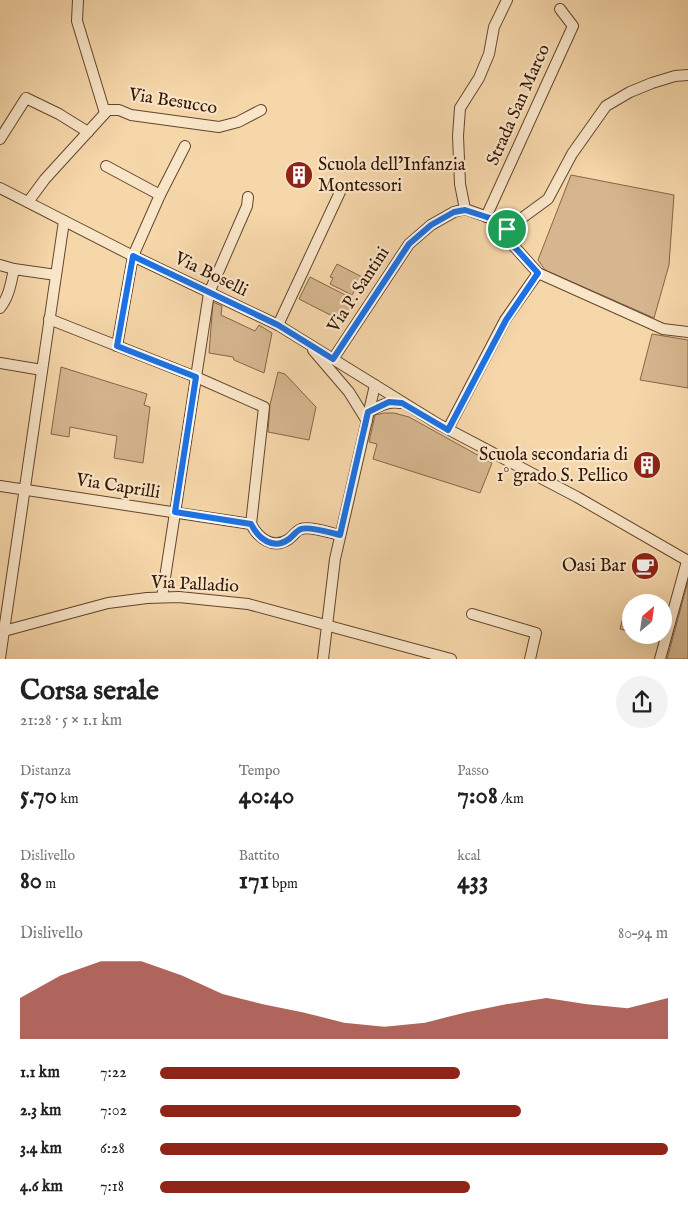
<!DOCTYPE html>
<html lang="it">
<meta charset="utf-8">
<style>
:root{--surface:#fff;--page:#f2f2f2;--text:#222;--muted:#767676;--accent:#8f2418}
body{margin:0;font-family:"IM FELL English",serif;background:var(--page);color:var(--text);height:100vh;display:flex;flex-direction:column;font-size:19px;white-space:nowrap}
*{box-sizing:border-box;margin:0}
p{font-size:16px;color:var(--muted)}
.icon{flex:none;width:28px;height:28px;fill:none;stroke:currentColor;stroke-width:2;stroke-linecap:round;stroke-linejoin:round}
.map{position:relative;height:659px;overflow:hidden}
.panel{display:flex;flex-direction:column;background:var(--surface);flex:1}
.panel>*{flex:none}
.needle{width:32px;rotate:29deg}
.fabs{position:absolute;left:622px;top:594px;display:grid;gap:10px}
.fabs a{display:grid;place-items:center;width:50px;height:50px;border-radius:50%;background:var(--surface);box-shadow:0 5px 20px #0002;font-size:25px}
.pin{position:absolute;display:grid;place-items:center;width:42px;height:42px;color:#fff;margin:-21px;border:2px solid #fff;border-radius:50%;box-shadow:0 1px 5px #0007}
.round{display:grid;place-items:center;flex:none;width:52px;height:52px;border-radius:26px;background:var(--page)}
.headline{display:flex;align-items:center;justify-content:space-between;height:85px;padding:0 20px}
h1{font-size:28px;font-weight:700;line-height:38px}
.figures{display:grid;grid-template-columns:repeat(3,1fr);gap:8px;height:85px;padding:5px 20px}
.figures div{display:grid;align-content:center}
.figures b{font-size:25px;font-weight:700}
.figures small{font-size:14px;font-weight:400}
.figures p{font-size:14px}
.chart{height:140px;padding:10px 20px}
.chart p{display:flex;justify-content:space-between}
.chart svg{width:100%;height:90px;margin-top:5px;fill:var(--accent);opacity:.7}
ul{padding:0 20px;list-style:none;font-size:16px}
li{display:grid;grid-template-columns:80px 60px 1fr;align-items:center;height:38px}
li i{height:12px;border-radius:6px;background:var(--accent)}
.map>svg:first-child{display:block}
.green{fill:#d5b68e;stroke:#846648}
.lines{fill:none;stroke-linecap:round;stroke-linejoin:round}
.minor-casing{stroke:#63462d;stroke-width:12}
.minor{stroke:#f9e5c8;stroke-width:10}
.route-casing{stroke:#fff;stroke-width:10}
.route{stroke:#1a73e8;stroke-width:6}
.labels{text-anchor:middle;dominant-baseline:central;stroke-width:4.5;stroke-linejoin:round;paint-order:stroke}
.street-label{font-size:18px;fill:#321503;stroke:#f9e5c8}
.poi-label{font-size:18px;fill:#321503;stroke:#f9e5c8;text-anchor:end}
</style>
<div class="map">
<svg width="688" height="659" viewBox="0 0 688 659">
<rect width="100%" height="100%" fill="#f6d7aa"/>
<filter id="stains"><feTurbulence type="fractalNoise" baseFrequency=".004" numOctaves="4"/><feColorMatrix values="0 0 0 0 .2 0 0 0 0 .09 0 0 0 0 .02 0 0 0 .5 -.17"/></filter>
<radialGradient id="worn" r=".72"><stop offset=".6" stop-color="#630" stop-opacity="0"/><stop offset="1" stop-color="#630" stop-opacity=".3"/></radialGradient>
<g class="green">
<path d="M571,175L674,195L669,265L654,318L545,270L538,260Z"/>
<path d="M337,264L364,278L358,290L356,288L352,295L330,284L333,278L330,277Z"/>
<path d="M310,277L355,300L344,322L299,299Z"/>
<path d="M213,302L222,306L221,315L255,331L259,325L272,333L264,373L234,360L233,357L209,353Z"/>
<path d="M652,334L688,340V388L640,380Z"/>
<path d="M61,367L147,394L144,405L150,407L143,463L114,458L117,436L70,427L69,437L51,434Z"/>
<path d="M278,372L285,374L316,407L309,440L268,432L270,405Z"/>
<path d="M384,413H394L409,417L492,463L480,493L373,459L377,444L369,442L375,415Z"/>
<path d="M688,581V659H667Z"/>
<path d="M625,609L631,611V632L620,629Z"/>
</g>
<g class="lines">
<defs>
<g id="minor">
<path d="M78,0L77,21L105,113"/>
<path d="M0,139L26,98L59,114L88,132"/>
<path d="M106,166L160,195"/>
<path d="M0,188L133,256L278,325L438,424L577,497L688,561"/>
<path d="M28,202L45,179L108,110H119L131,115L219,127L238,122L261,110"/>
<path d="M465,209L496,220L503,224L507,229L511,243L538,273L663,329L688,332"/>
<path d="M465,209L460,184L458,136L460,108L479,78L489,54L494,27L507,0"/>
<path d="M486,217L573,26L560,9"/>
<path d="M507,229L548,199L572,154L606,106L630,92L652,83L675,76L688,75"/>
<path d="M0,265L14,269"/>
<path d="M0,308C9,297 11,283 14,269L56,275"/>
<path d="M49,319L196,377L264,407L251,524"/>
<path d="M278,325L340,192"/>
<path d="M117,346L133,256L160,195L185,146"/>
<path d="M313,350L349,392L367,421"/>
<path d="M333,359L409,244L431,225L454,212L465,209"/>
<path d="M0,363L42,370"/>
<path d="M368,412C379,406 388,401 400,403"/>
<path d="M448,429L505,320L538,273"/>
<path d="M0,486L251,524C258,538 273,550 289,539C293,536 296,531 301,529C310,526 331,533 340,535"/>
<path d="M162,597L209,293L247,206L248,197"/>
<path d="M472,614L536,633L530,659"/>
<path d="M4,631L108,603L147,598L179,597L248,604L451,659"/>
<path d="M0,658L64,221"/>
<path d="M323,659L335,559L375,385"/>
<path d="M660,659L687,561"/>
</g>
</defs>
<use href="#minor" class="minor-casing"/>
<use href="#minor" class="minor"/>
</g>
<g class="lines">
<defs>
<path id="route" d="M465,210L496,220L503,224L507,229L511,243L538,273L506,320L448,430L402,403L389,402L368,412L340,535C331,533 310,526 301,529C296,531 293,536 289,539C273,551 258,538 251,524L175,512L196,377L117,346L133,256L278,325L333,359L409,244L431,225L454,212Z"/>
</defs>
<use href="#route" class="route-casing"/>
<use href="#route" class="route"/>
</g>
<defs>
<symbol id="building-disc" viewBox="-11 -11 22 22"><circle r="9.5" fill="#8f2418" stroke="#f9e5c8"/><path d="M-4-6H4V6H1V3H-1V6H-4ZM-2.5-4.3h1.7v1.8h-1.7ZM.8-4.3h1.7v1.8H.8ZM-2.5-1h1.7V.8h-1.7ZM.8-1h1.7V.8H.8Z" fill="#fff"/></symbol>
<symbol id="cafe-disc" viewBox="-11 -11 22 22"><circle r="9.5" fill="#8f2418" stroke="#f9e5c8"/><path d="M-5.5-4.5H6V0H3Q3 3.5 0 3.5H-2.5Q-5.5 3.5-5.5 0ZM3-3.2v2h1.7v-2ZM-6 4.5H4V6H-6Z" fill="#fff"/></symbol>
</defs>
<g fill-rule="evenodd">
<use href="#building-disc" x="283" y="159" width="32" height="32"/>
<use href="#building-disc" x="631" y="449" width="32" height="32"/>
<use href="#cafe-disc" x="629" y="550" width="32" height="32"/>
</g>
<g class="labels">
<g class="street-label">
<text transform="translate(173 102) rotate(9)">Via Besucco</text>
<text transform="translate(519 105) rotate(-66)">Strada San Marco</text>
<text transform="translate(211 275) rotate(26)">Via Boselli</text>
<text transform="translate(359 290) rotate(-57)">Via P. Santini</text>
<text transform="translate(118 487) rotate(9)">Via Caprilli</text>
<text transform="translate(195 585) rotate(3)">Via Palladio</text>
</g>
<g class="poi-label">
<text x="318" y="165" text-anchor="start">Scuola dell’Infanzia<tspan x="318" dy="21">Montessori</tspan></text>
<text x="628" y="455">Scuola secondaria di<tspan x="628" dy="21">1° grado S. Pellico</tspan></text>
<text x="626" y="566">Oasi Bar</text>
</g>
</g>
<rect width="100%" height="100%" filter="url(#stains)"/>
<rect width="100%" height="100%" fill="url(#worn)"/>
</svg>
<div class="fabs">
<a><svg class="needle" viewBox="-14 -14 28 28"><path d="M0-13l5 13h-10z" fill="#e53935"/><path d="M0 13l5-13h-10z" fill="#767676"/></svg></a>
</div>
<div class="pin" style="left:507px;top:229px;background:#1e9e55"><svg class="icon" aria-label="arrive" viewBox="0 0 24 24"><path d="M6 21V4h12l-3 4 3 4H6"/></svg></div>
</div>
<section class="panel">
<div class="headline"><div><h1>Corsa serale</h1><p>21:28 · 5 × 1.1 km</p></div><a class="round"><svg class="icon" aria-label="share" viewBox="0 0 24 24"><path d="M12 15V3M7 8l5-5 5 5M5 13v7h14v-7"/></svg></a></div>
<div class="figures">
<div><p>Distanza</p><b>5.70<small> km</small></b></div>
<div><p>Tempo</p><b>40:40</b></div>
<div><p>Passo</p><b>7:08<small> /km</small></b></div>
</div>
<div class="figures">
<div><p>Dislivello</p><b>80<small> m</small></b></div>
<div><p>Battito</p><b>171<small> bpm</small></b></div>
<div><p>kcal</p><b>433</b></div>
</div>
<div class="chart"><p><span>Dislivello</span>80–94 m</p>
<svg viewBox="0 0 160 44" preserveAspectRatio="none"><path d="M0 44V24L10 13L20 6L30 6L40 13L50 22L60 27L70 31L80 36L90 38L100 36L110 31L120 27L130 24L140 27L150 29L160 24V44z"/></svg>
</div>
<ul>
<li><b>1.1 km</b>7:22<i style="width:59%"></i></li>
<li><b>2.3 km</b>7:02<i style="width:71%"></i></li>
<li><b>3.4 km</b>6:28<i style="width:100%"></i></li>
<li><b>4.6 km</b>7:18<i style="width:61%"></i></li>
</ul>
</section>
